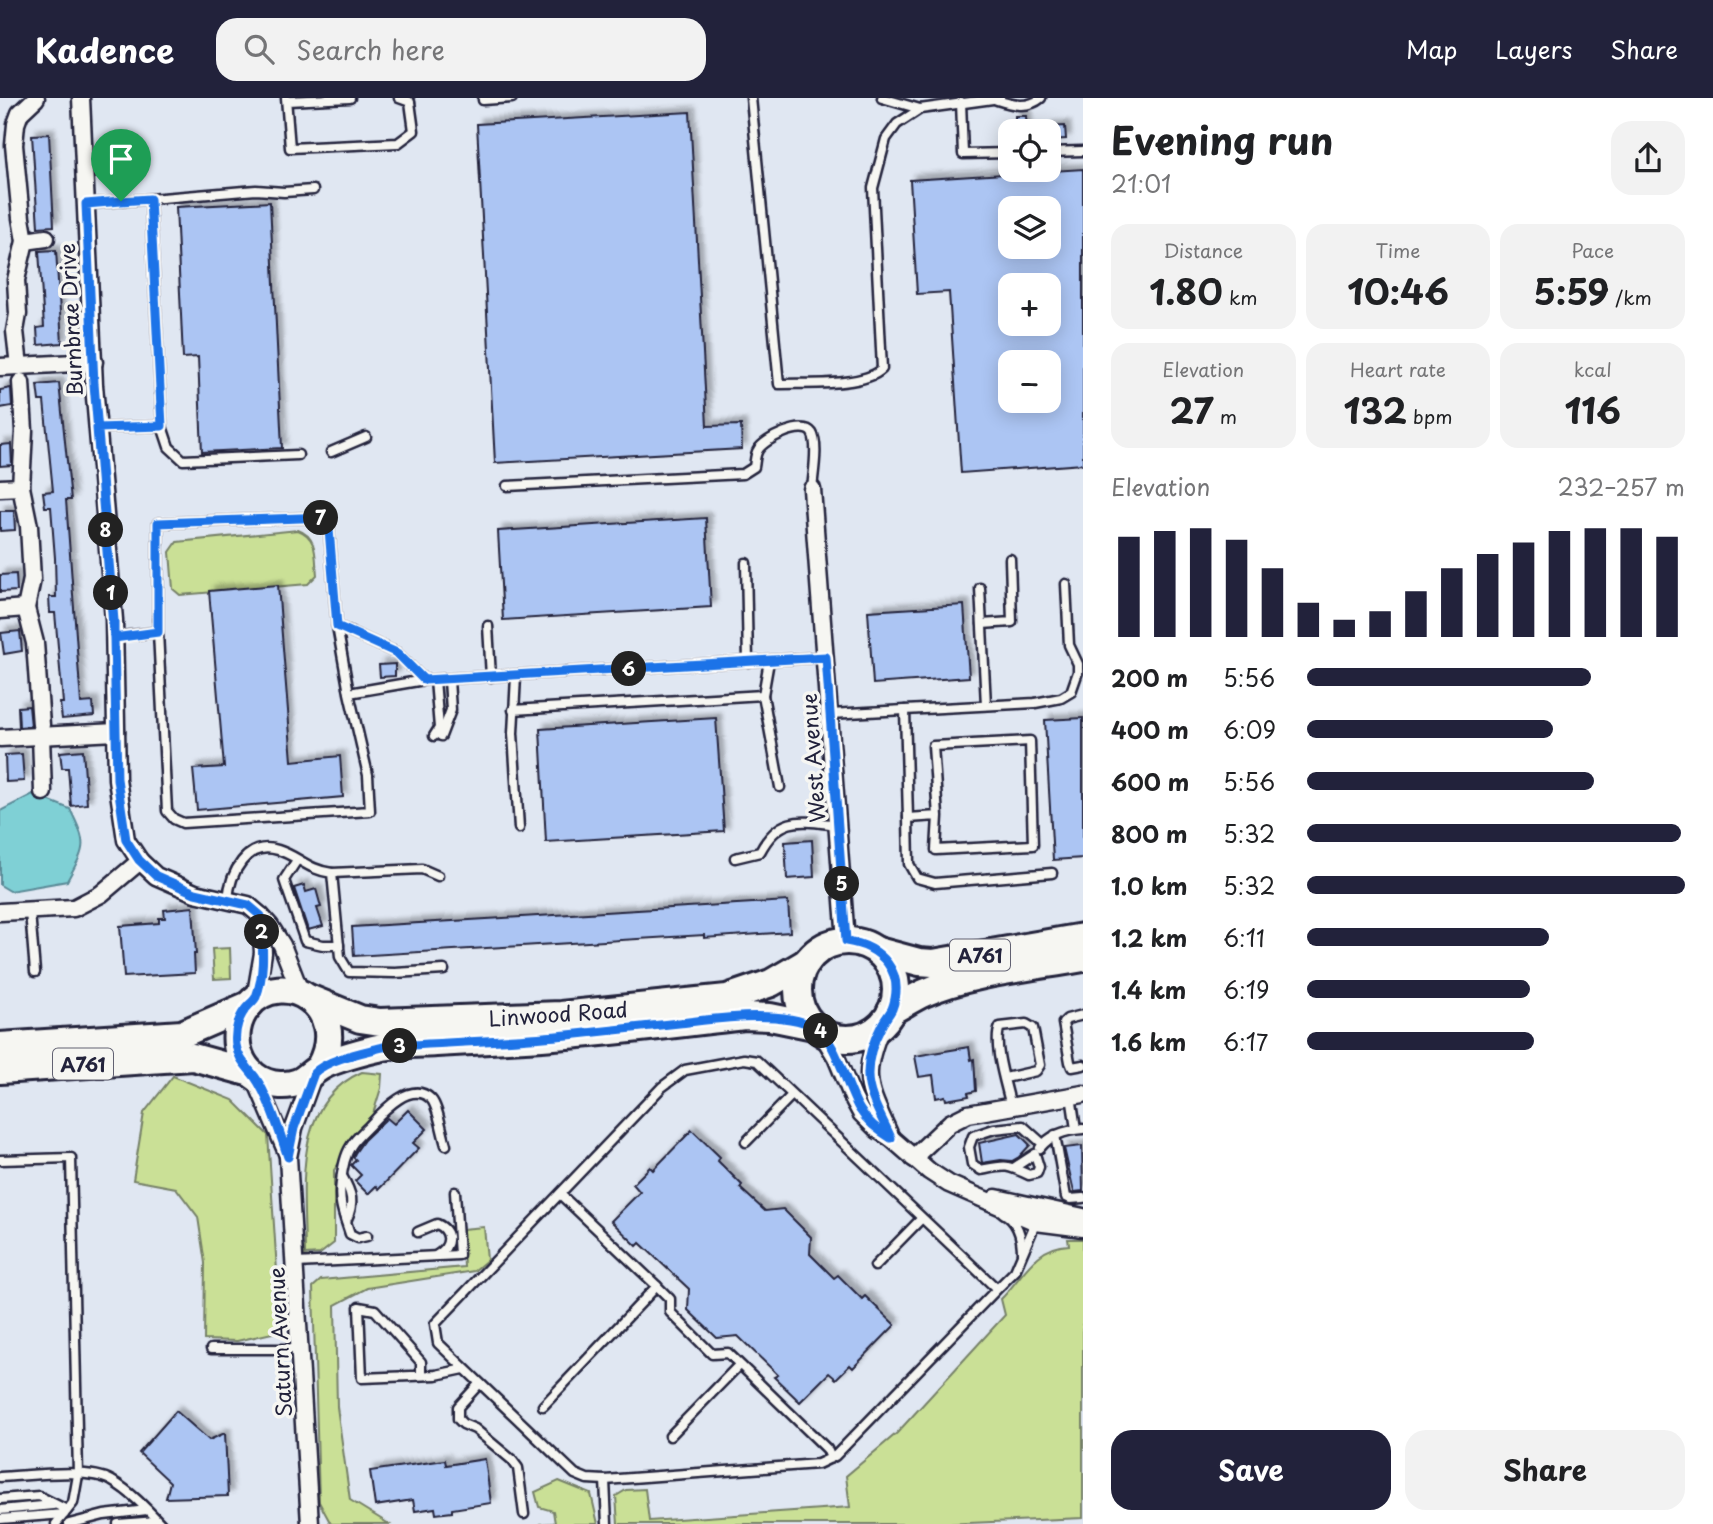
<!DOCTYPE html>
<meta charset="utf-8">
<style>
:root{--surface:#fff;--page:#f2f2f2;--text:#202124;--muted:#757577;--accent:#22223b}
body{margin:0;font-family:"Playpen Sans",sans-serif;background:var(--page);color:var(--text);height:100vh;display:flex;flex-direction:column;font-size:26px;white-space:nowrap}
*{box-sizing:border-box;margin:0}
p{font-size:23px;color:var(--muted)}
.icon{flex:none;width:38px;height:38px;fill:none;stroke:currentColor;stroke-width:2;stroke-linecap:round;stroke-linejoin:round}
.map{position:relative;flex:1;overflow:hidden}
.details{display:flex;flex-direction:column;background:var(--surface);width:630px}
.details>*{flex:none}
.buttons{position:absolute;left:998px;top:21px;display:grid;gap:14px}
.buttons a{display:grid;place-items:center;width:63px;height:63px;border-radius:14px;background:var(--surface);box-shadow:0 4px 18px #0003;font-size:35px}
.pin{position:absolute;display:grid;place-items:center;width:60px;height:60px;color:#fff;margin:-72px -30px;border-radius:50% 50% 50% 0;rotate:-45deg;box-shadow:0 0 7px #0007}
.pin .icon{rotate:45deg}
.km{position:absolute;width:35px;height:35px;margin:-18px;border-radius:50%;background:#222;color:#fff;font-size:19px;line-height:35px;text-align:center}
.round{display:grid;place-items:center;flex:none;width:74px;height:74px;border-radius:21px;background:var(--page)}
.overview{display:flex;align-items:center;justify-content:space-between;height:119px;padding:0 28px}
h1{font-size:38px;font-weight:700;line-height:52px}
.stats{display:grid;grid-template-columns:repeat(3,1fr);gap:10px;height:119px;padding:7px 28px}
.stats div{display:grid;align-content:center;border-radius:18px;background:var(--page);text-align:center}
.stats b{font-size:35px;font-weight:700}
.stats small{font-size:19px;font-weight:400}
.stats p{font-size:19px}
.chart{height:196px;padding:14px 28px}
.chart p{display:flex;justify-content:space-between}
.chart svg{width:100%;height:126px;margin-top:7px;stroke:var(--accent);stroke-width:6}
.primary-button{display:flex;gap:14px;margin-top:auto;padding:14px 28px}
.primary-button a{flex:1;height:80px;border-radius:21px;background:var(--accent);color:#fff;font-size:28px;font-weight:700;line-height:80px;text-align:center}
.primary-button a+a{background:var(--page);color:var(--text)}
ul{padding:0 28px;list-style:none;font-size:23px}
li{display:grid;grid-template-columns:112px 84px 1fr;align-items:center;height:52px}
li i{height:18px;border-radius:9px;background:var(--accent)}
header{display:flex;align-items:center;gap:42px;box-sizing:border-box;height:98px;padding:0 35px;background:var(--accent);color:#fff}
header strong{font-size:33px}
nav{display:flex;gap:38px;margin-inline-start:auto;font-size:24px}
.search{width:490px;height:63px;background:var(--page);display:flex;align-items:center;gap:18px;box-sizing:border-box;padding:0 24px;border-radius:21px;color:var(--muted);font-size:26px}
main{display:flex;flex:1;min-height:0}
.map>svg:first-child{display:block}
.green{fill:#cae096;stroke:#768168;stroke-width:2}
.water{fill:#7fd0d5;stroke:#5a8a97;stroke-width:2}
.building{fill:#acc5f3;stroke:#22223b;stroke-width:2;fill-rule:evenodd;filter:url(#shadow)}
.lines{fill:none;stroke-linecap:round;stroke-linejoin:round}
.service-casing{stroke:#22223b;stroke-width:13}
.minor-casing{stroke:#22223b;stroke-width:21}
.primary-casing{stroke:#22223b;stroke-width:32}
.service{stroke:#f6f6f2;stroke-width:8}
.minor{stroke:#f6f6f2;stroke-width:16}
.primary{stroke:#f6f6f2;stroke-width:26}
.route-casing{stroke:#fff;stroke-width:14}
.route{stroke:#1a73e8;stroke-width:9}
.labels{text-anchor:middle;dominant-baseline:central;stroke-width:7;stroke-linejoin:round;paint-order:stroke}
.shield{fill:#f6f6f2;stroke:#626272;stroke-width:2}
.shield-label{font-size:19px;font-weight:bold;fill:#22223b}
.street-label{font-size:21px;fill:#22223b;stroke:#f6f6f2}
</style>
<header>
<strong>Kadence</strong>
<div class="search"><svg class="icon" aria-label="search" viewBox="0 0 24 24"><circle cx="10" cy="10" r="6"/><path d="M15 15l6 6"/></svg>Search here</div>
<nav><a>Map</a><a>Layers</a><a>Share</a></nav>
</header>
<main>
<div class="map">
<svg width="1083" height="1426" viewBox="0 0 1083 1426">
<defs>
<filter id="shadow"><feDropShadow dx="5" dy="-5" stdDeviation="2" flood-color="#0004"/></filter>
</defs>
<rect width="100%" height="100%" fill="#e0e7f2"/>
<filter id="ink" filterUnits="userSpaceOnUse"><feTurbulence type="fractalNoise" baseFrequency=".0143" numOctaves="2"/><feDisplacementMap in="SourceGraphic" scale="14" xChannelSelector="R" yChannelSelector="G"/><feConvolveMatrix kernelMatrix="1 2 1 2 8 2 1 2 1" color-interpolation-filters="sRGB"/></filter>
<g filter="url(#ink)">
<g class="green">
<path d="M298,432C318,439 315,459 317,477L308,486L180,497L173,491L170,454L177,444Z"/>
<path d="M230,850L231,880L214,881L212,851Z"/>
<path d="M362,974L382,976L381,990L372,1019L334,1072V1145L320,1156L305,1157C305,1092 290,1006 362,974Z"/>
<path d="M173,978L233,1002L268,1037L281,1233L237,1243L204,1242L205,1165L198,1119L176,1090L133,1082L144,1015Z"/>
<path d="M484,1129L487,1162L474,1173L367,1190L335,1207L337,1309L350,1402L389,1426H331L319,1404L313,1189L321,1182L464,1169L462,1131Z"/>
<path d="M1068,1141H1083V1420L946,1426H618L616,1398L626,1392L645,1391L649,1423L850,1409L846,1378L897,1335L1005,1217L1001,1201C1022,1180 1035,1148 1069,1147Z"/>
<path d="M559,1383L591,1396L598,1426H540L555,1425L553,1413L539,1409L535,1394Z"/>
</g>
<path class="water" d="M33,696L70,711C88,748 86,748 67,783L10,793L0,787V713Z"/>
<g class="building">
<path d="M690,14L707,328L741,327L742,351L495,365L477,26Z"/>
<path d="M1015,18H1026L1027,33H1015Z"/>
<path d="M1065,28L1066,41L1048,42V29Z"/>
<path d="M49,36L54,128L38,129L32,37Z"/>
<path d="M1083,71V366L961,375L949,194L917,196L910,82ZM1010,110H1048V149H1010ZM1010,187H1048V226H1010ZM1010,264H1048V303H1010Z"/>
<path d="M270,104L282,350L202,354L198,259L183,260L176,109Z"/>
<path d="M56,152L62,245L38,247L37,230L44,229L39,153Z"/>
<path d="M59,285L71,402H66L81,605L93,604L94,618L62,621L60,605H63L55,515H50L49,499H56L55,460L51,409H45L43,394L53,393L44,303H39L37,287Z"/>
<path d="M11,290L12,308L0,310V292Z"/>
<path d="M11,346L12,367L0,368V347Z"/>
<path d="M0,413H14L15,432L0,433Z"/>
<path d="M706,420L711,509L503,522L498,433Z"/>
<path d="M16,476L17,493L0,494V477Z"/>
<path d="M278,487L292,663L340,658L343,699L197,712L193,671L224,669L209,493Z"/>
<path d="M964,507L969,579L873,586L868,513Z"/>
<path d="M20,533L22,553L4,556L1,535Z"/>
<path d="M395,566V578L380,579L379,567Z"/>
<path d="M29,608L31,628L19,629L18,609Z"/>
<path d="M716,620L724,733L546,744L540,631Z"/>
<path d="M1083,620V760L1053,762L1045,622Z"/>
<path d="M83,652L87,706L71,708L68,670H62L60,654Z"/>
<path d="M22,656L24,683L6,684L5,657Z"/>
<path d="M812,742L814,779L787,781L785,744Z"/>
<path d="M304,787L306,794L316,791L321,809L317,810L323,828L308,832L294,790Z"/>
<path d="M788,803L790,834L704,840V837L354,858L352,829Z"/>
<path d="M193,809L196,856H194L195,875L124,879L120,828L159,825V820H165L164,812Z"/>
<path d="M969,949L971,962L974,961L976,993L968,995L969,998L946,1002L945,998L936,1000L933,977L919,979L915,958Z"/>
<path d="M408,1012L427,1031L413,1045L419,1050L379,1091L376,1088L368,1096L355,1083L361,1077L351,1067L356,1062L353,1059L355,1055L364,1042L387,1020L394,1026Z"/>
<path d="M692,1032L720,1059L718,1063L742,1087L740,1090L765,1113L783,1111L811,1139L810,1156L834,1180L838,1177L862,1201L865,1198L895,1227L853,1270L850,1267L836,1281L829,1275L800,1304L774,1279L778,1277L738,1238L717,1240L688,1212L689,1191L640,1145L637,1148L611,1123L640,1094L633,1086L650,1069L653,1072Z"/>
<path d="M1019,1036L1030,1047L1019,1059L1012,1063L1001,1062L982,1065L979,1045Z"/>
<path d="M1082,1048L1083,1093L1074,1094L1064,1050Z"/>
<path d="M176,1313L209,1342L225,1335L228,1398L166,1400L170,1384L139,1355Z"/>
<path d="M485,1361L491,1405L452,1411V1414L436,1416L435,1410L415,1413L413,1402L375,1408L370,1373L445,1362L446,1367Z"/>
</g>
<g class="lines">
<defs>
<g id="service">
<path d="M286,0L290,50L398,45L414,33L410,4L399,0"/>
<path d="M751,0L779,286C804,285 864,289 882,271L873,90L886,41L897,26L920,11L1000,0"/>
<path d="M882,0L920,11"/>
<path d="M483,2L512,0"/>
<path d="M997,2C1012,7 1028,11 1041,0"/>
<path d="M288,3L350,0"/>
<path d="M961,4L963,56L1010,55"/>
<path d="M1048,54L1083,53"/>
<path d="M150,101L256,92L284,94L313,92"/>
<path d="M86,106L150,101L162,328L97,330"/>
<path d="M162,328L169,349L183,362L298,357"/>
<path d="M331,354L366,339"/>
<path d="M507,388L743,376L754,369C755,364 755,356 758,352C764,341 803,322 812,335C819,346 813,377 812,391"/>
<path d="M746,465L748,564"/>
<path d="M980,490L986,607"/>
<path d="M982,526L1012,524L1010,461"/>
<path d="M337,528L397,555L424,582"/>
<path d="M488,528L491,579"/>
<path d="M114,539L158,534"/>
<path d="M769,563L763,597L780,689"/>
<path d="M516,578L513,635L519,730"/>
<path d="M349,595L337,528L328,419L158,425V534L167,713L174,721L183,725L370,713L368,677L349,595L424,582L826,559"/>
<path d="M513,612L763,597"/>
<path d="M905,612L908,720L938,718L933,648L1030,643L1033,747L936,752L938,718"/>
<path d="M830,616L1035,605L1061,600L1071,594L1078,574V566L1069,547L1066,486"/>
<path d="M434,638L439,630L435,582"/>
<path d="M441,638L451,612L449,582"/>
<path d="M908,720L909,766L917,780L935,785L1052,775"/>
<path d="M735,760L760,754C780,716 802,723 838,727"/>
<path d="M297,762L284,782L305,843L323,847H339"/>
<path d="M332,775L422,771L438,778"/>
<path d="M228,801C230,776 246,742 278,752C298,758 308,772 332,775L340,859L349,874L395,875L444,872"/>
<path d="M30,814L35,874"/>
<path d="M1083,917L1067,921L1063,925L1070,964L1072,969L1083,967"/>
<path d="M1005,980L1036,973L1040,967L1033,930L1026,926L1000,929C992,945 1007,990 1011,1009"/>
<path d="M1071,998L1076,1031"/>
<path d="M1055,1037L1066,1099L1070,1101L1083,1100"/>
<path d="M746,1044L792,997"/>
<path d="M1040,1050C1050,1037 1066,1032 1083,1031"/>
<path d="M0,1062L71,1060L78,1377L73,1405L56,1426"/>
<path d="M1015,1069L1035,1056L1039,1069L1037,1075L1029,1077C1005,1066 1006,1067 981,1072L972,1066L969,1049L973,1038L994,1031L1023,1028L1043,1046"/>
<path d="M342,1078C352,1095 355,1105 346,1123"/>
<path d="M560,1096L657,1188L670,1201V1214L712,1256L728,1255L827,1351L831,1360"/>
<path d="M1003,1115C1018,1123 1022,1139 1022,1155"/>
<path d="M418,1134L437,1126C452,1133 452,1148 437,1157"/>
<path d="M367,1138L358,1140L350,1136C344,1117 338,1105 341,1084C342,1074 345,1057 351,1048C355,1041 363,1034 369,1028C382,1014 411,981 431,1001C438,1008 442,1035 446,1047"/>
<path d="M296,1165L459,1157L455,1094"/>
<path d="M875,1168L921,1121"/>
<path d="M997,1191L757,963L744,961L685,972L662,989L435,1226L438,1245L575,1376L587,1381L605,1382L818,1366L835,1358L997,1191L1015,1173L1036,1124"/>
<path d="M211,1251H300"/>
<path d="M421,1277V1264L375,1212L359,1209L362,1280L436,1277L464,1271"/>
<path d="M479,1286L458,1309V1321L463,1326L475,1331L512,1362L518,1370L524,1416"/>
<path d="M543,1308L657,1188"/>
<path d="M670,1338L739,1267"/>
<path d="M0,1379C28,1378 89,1369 112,1383C130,1393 147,1411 161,1426"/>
<path d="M605,1382L607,1426"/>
<path d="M0,1401L39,1398L67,1412"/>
<path d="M0,1412L53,1407"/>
<path d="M0,1421L64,1416"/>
<path d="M69,1426L104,1417L147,1412"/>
<path d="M118,1426L157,1423"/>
</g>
<g id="minor">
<path d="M81,0L94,287L114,522L117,681L126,742L140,763L156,778L195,795L248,807L261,818L270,828L282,847L301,896"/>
<path d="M25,143L46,140"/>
<path d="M19,268L15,233L18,216L16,182L25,143L21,120L14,47L16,26L20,15L36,0"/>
<path d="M0,269L94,264"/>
<path d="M21,284L24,333L21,389L29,428L32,481L26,510L35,545L41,627"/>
<path d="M0,390L21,389"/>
<path d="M812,391L846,843"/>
<path d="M0,512L26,510"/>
<path d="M41,638L43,694"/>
<path d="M0,640L116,634"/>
<path d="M0,814L74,810L101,796L140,763"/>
<path d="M255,901L263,855L261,818"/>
<path d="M882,927C859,981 869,990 891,1040"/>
<path d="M821,934L836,959L853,1000L861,1015L878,1032L891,1040L929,1073L949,1086L1036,1124L1083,1130"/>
<path d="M254,978L288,1057"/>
<path d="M913,1060L950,1025L968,1016L1083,996"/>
<path d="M996,1100L1083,1119"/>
<path d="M310,1426L288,1059L294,1030L314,975"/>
</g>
<g id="primary">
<circle cx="847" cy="892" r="49"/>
<path d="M878,853L919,864L933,865L1083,839"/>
<path d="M311,901L360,921L380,924L561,917L727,900L771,885L807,864"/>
<path d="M891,913C902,907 913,900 924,895C969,875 1034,869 1083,860"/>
<path d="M0,948L182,936L249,907"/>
<path d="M320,968C352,909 282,867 248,908C224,936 239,985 280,987C303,988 306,977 322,968C334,961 368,952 383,949C400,946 418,946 436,945C471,943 507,941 542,939C609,935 677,926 744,918L770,919L814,928"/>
<path d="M0,972L193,959L251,975"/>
</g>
</defs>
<use href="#service" class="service-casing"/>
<use href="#minor" class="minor-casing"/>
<use href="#primary" class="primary-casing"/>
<use href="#service" class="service"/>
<use href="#minor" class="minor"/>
<use href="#primary" class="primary"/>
</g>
</g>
<g class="lines" filter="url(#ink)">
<defs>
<path id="route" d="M121,103L86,106L94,286L114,523V540L117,681L126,742L139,762L156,778L195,795L248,807L261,818C262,844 266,873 256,899C254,903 253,903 249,907C239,917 234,932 236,947C238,961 247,968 255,979C269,999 280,1036 288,1059L294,1030L314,975C327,961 364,954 383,949C445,944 507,943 568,937C605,933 642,929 679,925C717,921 780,911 815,929C836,940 847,992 860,1012C868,1025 879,1033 891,1040C883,1021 867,997 868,975C868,960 874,942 881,929C884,922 889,917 892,911C906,874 881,848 846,843L826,559L424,582L397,555L337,528L328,419L158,425V534L114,540L97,330L162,328L150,101L121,103"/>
</defs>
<use href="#route" class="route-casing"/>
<use href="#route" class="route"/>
</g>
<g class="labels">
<g class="shield">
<rect x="950" y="841.5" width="60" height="31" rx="5"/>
<rect x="53" y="950.5" width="60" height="31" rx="5"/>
</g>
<g class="shield-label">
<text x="980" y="857">A761</text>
<text x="83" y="966">A761</text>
</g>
<g class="street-label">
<text transform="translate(70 222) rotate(-93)">Burnbrae Drive</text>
<text transform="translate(812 660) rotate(-94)">West Avenue</text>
<text transform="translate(558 915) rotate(-4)">Linwood Road</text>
<text transform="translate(279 1244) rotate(-93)">Saturn Avenue</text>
</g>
</g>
</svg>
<div class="buttons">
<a><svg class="icon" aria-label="locate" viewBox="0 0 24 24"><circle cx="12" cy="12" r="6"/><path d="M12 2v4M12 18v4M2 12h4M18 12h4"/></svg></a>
<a><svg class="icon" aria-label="layers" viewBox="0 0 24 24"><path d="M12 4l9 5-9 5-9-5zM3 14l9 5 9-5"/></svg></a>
<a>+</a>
<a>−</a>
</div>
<div class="pin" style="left:121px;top:103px;background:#1e9e55"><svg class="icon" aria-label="arrive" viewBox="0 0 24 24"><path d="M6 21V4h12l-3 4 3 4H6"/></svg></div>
<b class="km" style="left:111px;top:495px">1</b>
<b class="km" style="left:262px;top:834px">2</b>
<b class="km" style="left:400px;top:948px">3</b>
<b class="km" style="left:821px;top:933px">4</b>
<b class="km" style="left:842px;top:786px">5</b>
<b class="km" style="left:629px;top:571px">6</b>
<b class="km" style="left:321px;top:420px">7</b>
<b class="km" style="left:106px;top:432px">8</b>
</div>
<section class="details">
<div class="overview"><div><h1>Evening run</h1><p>21:01</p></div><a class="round"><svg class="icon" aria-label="share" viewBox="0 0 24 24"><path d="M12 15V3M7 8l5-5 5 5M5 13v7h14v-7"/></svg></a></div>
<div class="stats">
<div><p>Distance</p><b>1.80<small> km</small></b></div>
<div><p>Time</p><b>10:46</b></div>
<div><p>Pace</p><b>5:59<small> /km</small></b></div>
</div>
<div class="stats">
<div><p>Elevation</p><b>27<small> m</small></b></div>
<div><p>Heart rate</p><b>132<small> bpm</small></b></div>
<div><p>kcal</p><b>116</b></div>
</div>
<div class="chart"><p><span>Elevation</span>232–257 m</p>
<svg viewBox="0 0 160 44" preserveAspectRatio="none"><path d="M5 44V9M15 44V7M25 44V6M35 44V10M45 44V20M55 44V32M65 44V38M75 44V35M85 44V28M95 44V20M105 44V15M115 44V11M125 44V7M135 44V6M145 44V6M155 44V9"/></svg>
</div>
<ul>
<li><b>200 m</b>5:56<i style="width:75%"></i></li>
<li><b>400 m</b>6:09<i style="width:65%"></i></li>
<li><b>600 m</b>5:56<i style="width:76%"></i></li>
<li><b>800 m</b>5:32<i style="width:99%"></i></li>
<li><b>1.0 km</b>5:32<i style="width:100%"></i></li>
<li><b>1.2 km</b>6:11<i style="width:64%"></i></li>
<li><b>1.4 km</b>6:19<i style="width:59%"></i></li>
<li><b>1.6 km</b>6:17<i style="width:60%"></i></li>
</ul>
<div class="primary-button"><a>Save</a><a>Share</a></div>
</section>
</main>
